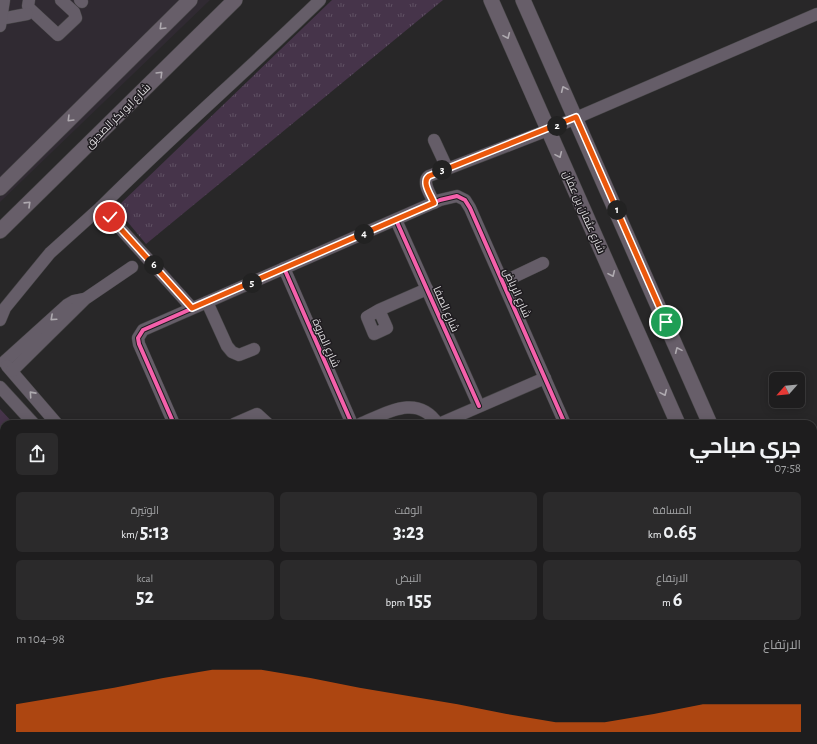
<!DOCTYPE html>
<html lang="ar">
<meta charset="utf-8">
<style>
:root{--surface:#1e1d1e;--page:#2b2a2b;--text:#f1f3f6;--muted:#a1a2a4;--line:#3c3b3c;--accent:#ea580c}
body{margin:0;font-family:"Alegreya Sans",Cairo,sans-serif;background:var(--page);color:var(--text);direction:rtl;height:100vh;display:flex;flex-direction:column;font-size:15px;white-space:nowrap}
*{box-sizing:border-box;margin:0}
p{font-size:13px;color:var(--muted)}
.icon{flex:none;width:22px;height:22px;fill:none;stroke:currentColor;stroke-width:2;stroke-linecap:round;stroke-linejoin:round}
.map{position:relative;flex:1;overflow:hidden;direction:ltr}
.sheet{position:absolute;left:0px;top:420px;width:817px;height:324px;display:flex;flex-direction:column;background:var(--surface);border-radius:12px 12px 0 0;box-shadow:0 2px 10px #0003,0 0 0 1px var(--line);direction:rtl}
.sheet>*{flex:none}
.needle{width:26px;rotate:243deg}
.controls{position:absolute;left:769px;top:372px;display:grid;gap:8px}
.controls a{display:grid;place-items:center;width:36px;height:36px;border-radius:6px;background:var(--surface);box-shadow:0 2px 10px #0003,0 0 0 1px var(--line);font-size:20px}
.pin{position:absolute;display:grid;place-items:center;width:34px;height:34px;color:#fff;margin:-17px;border:2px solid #fff;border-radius:50%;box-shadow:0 1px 4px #0007}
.km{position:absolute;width:20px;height:20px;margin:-10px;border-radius:50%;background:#222;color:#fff;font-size:11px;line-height:20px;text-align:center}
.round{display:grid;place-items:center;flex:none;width:42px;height:42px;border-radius:6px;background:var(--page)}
.overview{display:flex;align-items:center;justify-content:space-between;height:68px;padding:0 16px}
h1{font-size:22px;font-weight:700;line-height:30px}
.stats{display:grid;grid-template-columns:repeat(3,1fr);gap:6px;height:68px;padding:4px 16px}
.stats div{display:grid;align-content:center;border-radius:6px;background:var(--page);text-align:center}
.stats b{font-size:20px;font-weight:700}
.stats small{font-size:11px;font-weight:400}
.stats p{font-size:11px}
.chart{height:112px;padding:8px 16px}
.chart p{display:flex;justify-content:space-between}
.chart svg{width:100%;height:72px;margin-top:4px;fill:var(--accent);opacity:.7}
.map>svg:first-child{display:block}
.built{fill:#302a32}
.park{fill:url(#park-tufts)}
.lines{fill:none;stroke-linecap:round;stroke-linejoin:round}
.minor-casing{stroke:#454445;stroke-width:13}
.major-casing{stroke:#454445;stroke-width:16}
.minor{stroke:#655d68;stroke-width:12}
.major{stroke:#675e69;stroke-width:15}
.cycleway-casing{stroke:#1f1c20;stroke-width:6}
.cycleway{stroke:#f560ab;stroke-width:4}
.oneway{stroke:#afaab0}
.oneway2{stroke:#aeaaaf}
.route-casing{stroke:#fff;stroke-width:8}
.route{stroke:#ea580c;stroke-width:5}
.labels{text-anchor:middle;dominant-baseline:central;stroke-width:3;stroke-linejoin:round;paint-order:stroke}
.street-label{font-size:11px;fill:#dfdddf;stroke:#1f1c20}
</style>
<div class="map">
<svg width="817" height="744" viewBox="0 0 817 744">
<defs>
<pattern id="park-tufts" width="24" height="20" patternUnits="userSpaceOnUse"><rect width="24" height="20" fill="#46344a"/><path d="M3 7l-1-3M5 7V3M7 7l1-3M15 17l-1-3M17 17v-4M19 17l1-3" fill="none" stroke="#605164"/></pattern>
</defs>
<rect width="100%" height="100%" fill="#282728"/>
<path class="built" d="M0,0H210L0,202Z"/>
<g class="park">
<path d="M332,0H443L146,244L116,208Z"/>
<path d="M0,409L14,424H4V490L0,491Z"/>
</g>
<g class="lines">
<defs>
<g id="minor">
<path d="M29,0L28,6L30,9L58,35L76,18L74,12L61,0"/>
<path d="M80,0L82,2"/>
<path d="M0,19L27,14"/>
<path d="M0,26L4,0"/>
<path d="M434,140L447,168"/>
<path d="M434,203C431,195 421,182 429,176L548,130L817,14"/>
<path d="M101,207C172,136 248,70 320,0"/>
<path d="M396,220L479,406"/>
<path d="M284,268L352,424"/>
<path d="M503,282L543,263"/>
<path d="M207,302L227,346L232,352L239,355L254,349"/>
<path d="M379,310L367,317L374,334L387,328L379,310L427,289"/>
<path d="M0,320L5,308L50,253L101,207L192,308"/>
<path d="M4,362L67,305L74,301L84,299"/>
<path d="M7,366L57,424"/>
<path d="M12,371L85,299L132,267"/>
<path d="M0,387L34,424"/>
<path d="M174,424L139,344L138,338L143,330L440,200L457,196L465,200L470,208L565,424"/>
<path d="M234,424L257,414L268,424"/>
<path d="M360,424C387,413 417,393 438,424"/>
<path d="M439,424L545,378"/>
<path d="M2,535L4,540"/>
<path d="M0,570L4,568"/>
<path d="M813,595L817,594"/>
<path d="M0,651L4,658"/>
<path d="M41,740L42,744"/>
<path d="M195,740L196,744"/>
<path d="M218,740L219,744"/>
<path d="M413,740L415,744"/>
<path d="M530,740L532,744"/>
<path d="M631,740L633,744"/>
<path d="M16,744L22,740"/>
<path d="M315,744L324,740"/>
<path d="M475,744L484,740"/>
</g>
<g id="major">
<path d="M491,0L678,424"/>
<path d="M523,0L710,424"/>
<path d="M0,188L190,0"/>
<path d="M0,231L235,0"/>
<path d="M813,661L817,670"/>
<path d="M813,732L817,742"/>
</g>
</defs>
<use href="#minor" class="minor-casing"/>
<use href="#major" class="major-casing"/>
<use href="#minor" class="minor"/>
<use href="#major" class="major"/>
<defs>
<g id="cycleway">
<path d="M396,220L479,406"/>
<path d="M284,268L352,424"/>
<path d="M174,424L139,344L138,338L143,330L440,200L457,196L465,200L470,208L565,424"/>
</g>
</defs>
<use href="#cycleway" class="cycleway-casing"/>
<use href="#cycleway" class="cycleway"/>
</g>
<defs><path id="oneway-chevron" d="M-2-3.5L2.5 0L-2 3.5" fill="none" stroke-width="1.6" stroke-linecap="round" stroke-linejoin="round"/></defs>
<g class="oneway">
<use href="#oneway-chevron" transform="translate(162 27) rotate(135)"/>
<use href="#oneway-chevron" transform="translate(507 36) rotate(66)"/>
<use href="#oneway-chevron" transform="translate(160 74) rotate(-45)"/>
<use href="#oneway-chevron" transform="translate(564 89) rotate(-114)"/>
<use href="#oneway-chevron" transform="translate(70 119) rotate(135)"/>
<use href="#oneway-chevron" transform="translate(559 155) rotate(66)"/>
<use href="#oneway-chevron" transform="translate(28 204) rotate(-44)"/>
<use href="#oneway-chevron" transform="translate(612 274) rotate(66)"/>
<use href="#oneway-chevron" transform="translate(678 350) rotate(-114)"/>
<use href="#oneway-chevron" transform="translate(664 393) rotate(66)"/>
</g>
<g class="oneway2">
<use href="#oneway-chevron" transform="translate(53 318) rotate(138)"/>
<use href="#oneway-chevron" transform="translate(32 394) rotate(-132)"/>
</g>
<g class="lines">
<defs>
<path id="route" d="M110,217L192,308L434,203C431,195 421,182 429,176L576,117L666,322"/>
</defs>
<use href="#route" class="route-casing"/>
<use href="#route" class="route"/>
</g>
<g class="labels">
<g class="street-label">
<text transform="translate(118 116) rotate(-45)">شارع ابو بكر الصديق</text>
<text transform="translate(584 212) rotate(66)">شارع عثمان بن عفان</text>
<text transform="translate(517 293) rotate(66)">شارع الرياض</text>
<text transform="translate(446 309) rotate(66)">شارع الصفا</text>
<text transform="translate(326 343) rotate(66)">شارع المروة</text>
</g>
</g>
</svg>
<div class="controls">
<a><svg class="needle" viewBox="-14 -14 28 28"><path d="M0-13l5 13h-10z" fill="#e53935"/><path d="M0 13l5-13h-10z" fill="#a1a2a4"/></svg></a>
</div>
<div class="pin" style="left:666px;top:322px;background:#1e9e55"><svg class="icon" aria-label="arrive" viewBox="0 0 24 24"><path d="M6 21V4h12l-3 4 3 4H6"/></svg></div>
<div class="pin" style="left:110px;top:217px;background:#d93025"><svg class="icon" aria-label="check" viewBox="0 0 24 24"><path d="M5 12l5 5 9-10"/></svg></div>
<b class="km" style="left:617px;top:210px">1</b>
<b class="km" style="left:557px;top:126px">2</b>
<b class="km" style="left:442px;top:170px">3</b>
<b class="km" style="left:364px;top:234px">4</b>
<b class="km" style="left:252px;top:283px">5</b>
<b class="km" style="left:154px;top:265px">6</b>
<section class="sheet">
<div class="overview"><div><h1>جري صباحي</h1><p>07:58</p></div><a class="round"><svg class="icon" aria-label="share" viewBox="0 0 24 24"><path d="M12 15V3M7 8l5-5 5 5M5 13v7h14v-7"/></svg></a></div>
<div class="stats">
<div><p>المسافة</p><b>0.65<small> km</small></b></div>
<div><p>الوقت</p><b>3:23</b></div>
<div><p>الوتيرة</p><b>5:13<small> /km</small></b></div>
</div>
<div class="stats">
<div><p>الارتفاع</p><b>6<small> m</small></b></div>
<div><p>النبض</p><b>155<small> bpm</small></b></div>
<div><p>kcal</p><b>52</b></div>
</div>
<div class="chart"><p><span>الارتفاع</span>98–104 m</p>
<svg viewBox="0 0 160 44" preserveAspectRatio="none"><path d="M0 44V27L10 22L20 17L30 11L40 6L50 6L60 11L70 17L80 22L90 27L100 33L110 38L120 38L130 33L140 27L150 27L160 27V44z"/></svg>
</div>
</section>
</div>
